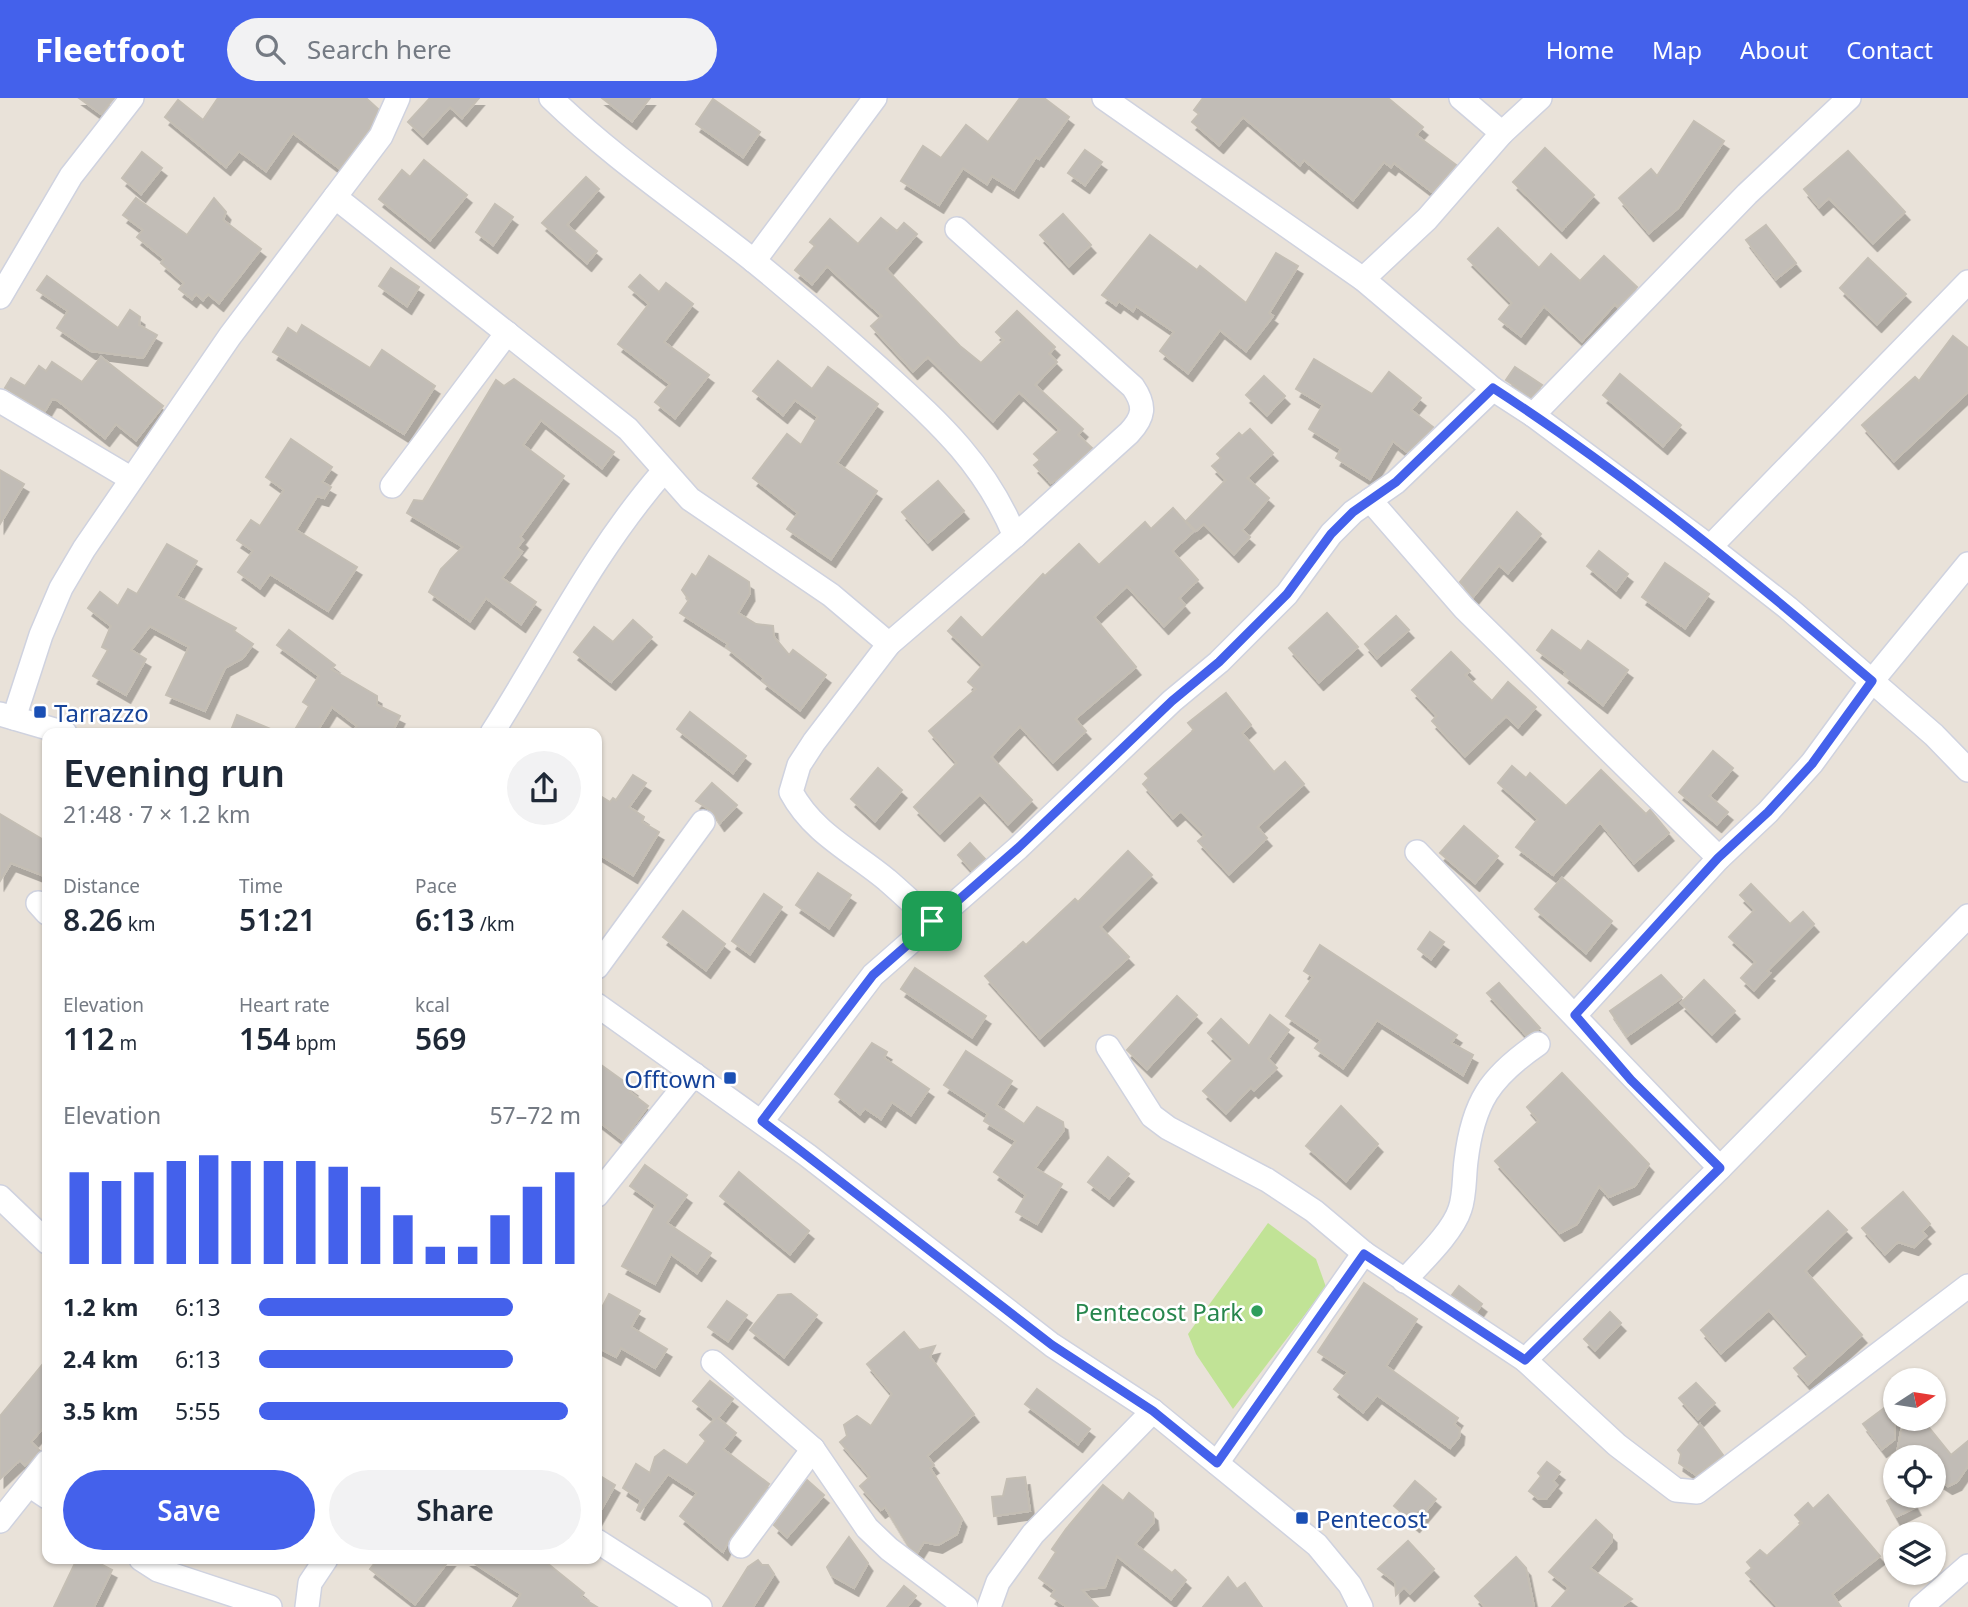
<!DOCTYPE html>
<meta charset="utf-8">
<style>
:root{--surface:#fff;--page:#f2f2f3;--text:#1f2937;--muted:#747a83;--accent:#4461eb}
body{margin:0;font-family:"Noto Sans",sans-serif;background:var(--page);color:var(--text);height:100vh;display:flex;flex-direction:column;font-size:26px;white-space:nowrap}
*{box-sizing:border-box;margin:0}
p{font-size:23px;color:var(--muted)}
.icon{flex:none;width:38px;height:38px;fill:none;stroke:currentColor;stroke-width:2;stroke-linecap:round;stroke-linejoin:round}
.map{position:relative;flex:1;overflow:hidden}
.drawer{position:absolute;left:42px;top:630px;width:560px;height:836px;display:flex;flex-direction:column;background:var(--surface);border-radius:14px;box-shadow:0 2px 5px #0004}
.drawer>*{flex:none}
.needle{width:46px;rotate:78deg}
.fabs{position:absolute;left:1883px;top:1270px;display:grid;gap:14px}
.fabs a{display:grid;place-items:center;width:63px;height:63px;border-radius:50%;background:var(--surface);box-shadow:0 2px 5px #0004;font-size:35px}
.pin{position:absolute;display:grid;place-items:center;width:60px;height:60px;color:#fff;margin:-30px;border-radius:14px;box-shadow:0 4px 10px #0006}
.round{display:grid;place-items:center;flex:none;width:74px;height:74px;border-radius:37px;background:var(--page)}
.overview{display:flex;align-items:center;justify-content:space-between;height:119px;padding:0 21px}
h1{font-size:38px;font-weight:600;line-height:52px}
.figures{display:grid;grid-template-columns:repeat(3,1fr);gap:10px;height:119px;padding:7px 21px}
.figures div{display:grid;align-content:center}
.figures b{font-size:30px;font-weight:600}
.figures small{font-size:19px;font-weight:400}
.figures p{font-size:19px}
.chart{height:196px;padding:14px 21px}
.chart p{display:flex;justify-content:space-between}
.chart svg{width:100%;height:126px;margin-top:7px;stroke:var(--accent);stroke-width:6}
.action{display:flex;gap:14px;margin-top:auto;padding:14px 21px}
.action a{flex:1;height:80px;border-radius:42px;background:var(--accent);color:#fff;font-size:28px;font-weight:600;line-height:80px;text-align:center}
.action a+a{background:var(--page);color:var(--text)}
ul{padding:0 21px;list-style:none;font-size:23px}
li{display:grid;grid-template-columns:112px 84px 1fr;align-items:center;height:52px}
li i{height:18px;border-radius:9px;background:var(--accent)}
header{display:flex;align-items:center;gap:42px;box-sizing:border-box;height:98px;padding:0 35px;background:var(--accent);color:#fff}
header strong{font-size:33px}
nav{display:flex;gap:38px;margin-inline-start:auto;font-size:24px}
.search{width:490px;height:63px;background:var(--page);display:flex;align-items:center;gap:18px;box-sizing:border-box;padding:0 24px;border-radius:38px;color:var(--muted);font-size:26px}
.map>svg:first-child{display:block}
.pitch{fill:#c1e396}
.building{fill:#c1bcb6;stroke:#c4beb4;stroke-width:2;filter:url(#shadow)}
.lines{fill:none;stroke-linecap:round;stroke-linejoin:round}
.minor-casing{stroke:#cfd2df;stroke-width:26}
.minor{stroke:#fff;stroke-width:23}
.route-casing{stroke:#fff;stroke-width:14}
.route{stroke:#4461eb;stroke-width:9}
.transit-dot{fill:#1a4fb4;stroke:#fff;stroke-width:2.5}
.leisure-dot{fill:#2e9e5b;stroke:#fff;stroke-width:2.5}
.labels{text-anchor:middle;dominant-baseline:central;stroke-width:5;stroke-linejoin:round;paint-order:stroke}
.transit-label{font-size:24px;fill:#164399;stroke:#fff;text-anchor:start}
.leisure-label{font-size:24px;fill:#27864d;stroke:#fff;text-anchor:end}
</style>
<header>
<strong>Fleetfoot</strong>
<div class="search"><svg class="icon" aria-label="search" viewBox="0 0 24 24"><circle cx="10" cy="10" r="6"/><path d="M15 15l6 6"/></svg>Search here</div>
<nav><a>Home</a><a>Map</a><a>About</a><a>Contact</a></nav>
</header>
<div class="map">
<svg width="1968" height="1509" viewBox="0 0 1968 1509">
<defs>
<filter id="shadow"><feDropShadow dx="4.5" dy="8" stdDeviation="0" flood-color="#0004"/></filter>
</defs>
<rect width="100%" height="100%" fill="#e9e2d9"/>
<path class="pitch" d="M1268,1125L1316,1161L1326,1189L1233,1311L1196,1256L1188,1236Z"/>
<g class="building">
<path d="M79,0H114L101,16Z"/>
<path d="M218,0H366L378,11L369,31L339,70L293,35L266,73L239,53L226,69L165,19L178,2L203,22Z"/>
<path d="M430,0H479L462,20L450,9L423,38L408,24Z"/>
<path d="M602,0H650L632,23Z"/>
<path d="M1020,0H1044L1069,19L1039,61L1036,59L1014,92L992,78L987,86L963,70L939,107L901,83L923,48L941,60L966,27L988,44Z"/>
<path d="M1203,0H1388L1423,29L1416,37L1456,67L1432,94L1394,65L1391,69L1384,64L1353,102L1304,62L1300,67L1243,19L1219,47L1192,24L1199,16L1194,12Z"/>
<path d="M713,1L760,34L743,59L696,26Z"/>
<path d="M1694,23L1724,43L1678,110L1649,135L1619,100L1651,71L1657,78Z"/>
<path d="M1545,50L1594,97L1562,132L1513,84Z"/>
<path d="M1085,52L1102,64L1085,87L1068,75Z"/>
<path d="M1848,53L1905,114L1873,145L1829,100L1819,109L1804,91Z"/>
<path d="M142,54L162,70L141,96L122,80Z"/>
<path d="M424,62L467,97L430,142L379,101L402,72L410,79Z"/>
<path d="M586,79L599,91L567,127L597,153L587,165L542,125Z"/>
<path d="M136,100L187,137L214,100L226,114L223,122L261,151L219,205L208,196L203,202L196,196L192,201L179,191L184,185L161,165L164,161L137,139L143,132L123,117Z"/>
<path d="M495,106L513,119L493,147L476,134Z"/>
<path d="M1063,116L1091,147L1069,168L1040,137Z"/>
<path d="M881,120L897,133L904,125L917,136L886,171L960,248L981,265L1004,242L996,234L1017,213L1055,249L1049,256L1057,264L1035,287L1083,331L1078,337L1092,350L1057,381L1051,385L1034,367L1040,362L1034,356L1060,332L1019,294L993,323L928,259L913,273L871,228L882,218L827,168L812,186L795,172L815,148L810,144L830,121L858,146Z"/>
<path d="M1766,127L1796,165L1776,181L1746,142Z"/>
<path d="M1498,130L1539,170L1551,156L1580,183L1604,158L1637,189L1618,209L1615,206L1582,243L1544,208L1521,238L1499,221L1512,205L1468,161Z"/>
<path d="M1150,137L1197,172L1200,168L1246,205L1276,155L1298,168L1269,215L1273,218L1246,253L1220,232L1188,275L1160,253L1174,234L1136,208L1133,213L1119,203L1116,207L1102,197Z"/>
<path d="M1868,160L1906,196L1877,226L1840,190Z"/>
<path d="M391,170L419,189L407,208L379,188Z"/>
<path d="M640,177L659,194L666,185L693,206L664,244L709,277L675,320L655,304L670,286L618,246L649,206L629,189Z"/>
<path d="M47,178L118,230L130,212L140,219L139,227L157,237L143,260L91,253L57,230L68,213L37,192Z"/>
<path d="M302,227L370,270L382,252L435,288L404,336L273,254L288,230L297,236Z"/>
<path d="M1953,238L1968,250V294L1894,363L1862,327L1915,279L1919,283Z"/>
<path d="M101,259L163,308L136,342L116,326L105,340L57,302L52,301L45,313L5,290L11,280L25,288L39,268L46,273L52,264L82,284Z"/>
<path d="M1314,261L1372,296L1389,274L1421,300L1411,312L1433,329L1407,354L1393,343L1370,381L1336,360L1341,351L1309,331L1323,307L1296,291Z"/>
<path d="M778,263L812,291L828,269L878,306L837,365L877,393L831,461L787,431L798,415L753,380L787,336L801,347L818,319L795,302L783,317L753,293Z"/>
<path d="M1515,269L1542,287L1531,299L1506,282Z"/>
<path d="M1620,276L1681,327L1663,348L1603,297Z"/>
<path d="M1264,278L1285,298L1267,317L1246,297Z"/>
<path d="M514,281L614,354L602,370L541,322L523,347L564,378L520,439L523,442L517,450L522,454L502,480L536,504L521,526L486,500L470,523L429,494L441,471L463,449L407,415L414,402L423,403L496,282L504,288Z"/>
<path d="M1250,331L1273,355L1247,380L1269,400L1242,432L1250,439L1234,456L1204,426L1196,433L1186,423L1226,382L1212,368L1221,360L1217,356L1239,335L1242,338Z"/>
<path d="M291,341L332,369L322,384L331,389L324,400L317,398L296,432L357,469L328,513L270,476L260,490L238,474L253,453L237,442L251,422L260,428L284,392L266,379Z"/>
<path d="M0,372L24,386L0,426Z"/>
<path d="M938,383L964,413L928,444L902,414Z"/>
<path d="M1173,410L1194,433L1172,453L1198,482L1179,500L1185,507L1164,528L1127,488L1094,519L1136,569L1075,621L1086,633L1053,664L1020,628L991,659L1032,702L1008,726L980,696L940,735L914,709L957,665L929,633L976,591L968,584L983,567L948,533L961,519L982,540L1043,476L1045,478L1079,446L1099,467L1145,424L1151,431Z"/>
<path d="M1517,414L1541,436L1508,475L1499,467L1473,499L1460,484Z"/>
<path d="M167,446L197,463L176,498L236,530L234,533L253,546L243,560L225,570L205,613L166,597L189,549L150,528L131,552L146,561L126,597L93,578L108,552L102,549L111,528L88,510L100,494L118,508L128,491L137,496Z"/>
<path d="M1599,453L1628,476L1616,492L1587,468Z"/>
<path d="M709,458L749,484L750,495L738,515L756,526L773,528L774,539L789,557L793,552L826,577L800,612L762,583L764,580L726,549L728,546L680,515L689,502L682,492L692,476L696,479Z"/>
<path d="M1665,465L1709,496L1685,530L1642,499Z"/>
<path d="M1327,515L1358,549L1319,584L1289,550Z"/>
<path d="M1396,518L1409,532L1377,560L1365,546Z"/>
<path d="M633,522L652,539L611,584L574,554L594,529L613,544Z"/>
<path d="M289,532L335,567L331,571L377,598V607L400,618L392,635H352L357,628L332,609L316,635H293L309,608L303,604L319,578L277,547Z"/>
<path d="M1552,532L1581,553L1588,543L1628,572L1603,607L1564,577L1566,574L1537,552Z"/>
<path d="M1451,554L1470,573L1465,577L1492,603L1508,584L1536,609L1518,629L1506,618L1465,658L1432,623L1437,618L1412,592Z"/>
<path d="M1226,595L1251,627L1242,635L1274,674L1285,664L1304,686L1257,729L1267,740L1229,776L1198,743L1205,737L1181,713L1173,720L1143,686L1149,680L1145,676L1194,632L1188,625Z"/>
<path d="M690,614L746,658L733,675L677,631Z"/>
<path d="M237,617L280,635H230Z"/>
<path d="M1713,653L1733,670L1709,698L1728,714L1717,726L1679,694Z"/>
<path d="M1512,668L1526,680L1530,675L1566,708L1601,672L1646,716L1650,712L1669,735L1634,765L1600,724L1553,777L1516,749L1538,721L1498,685Z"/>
<path d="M878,670L902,692L875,723L851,701Z"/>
<path d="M633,677L646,685L629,709L644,719L642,724L659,734L633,777L597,755V696L610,704L613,700L616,702Z"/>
<path d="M712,685L737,707L720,725L712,713L696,703Z"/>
<path d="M0,716L47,744V779L11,765L0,783Z"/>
<path d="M1464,728L1498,758L1475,785L1440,755Z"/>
<path d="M970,745L985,761L972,772L958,757Z"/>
<path d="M1128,753L1152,777L1100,829L1129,859L1040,940L985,878L1023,844L1026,847L1075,801L1078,804Z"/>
<path d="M818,775L851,797L829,830L796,807Z"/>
<path d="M1562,780L1612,823L1586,855L1535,811Z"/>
<path d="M1751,786L1790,826L1803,814L1814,826L1767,873L1770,875L1754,892L1741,880L1756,864L1729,839L1755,812L1740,797Z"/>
<path d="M764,796L782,809L750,856L732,843Z"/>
<path d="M683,813L725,846L706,872L663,839Z"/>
<path d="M1430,834L1444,844L1431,861L1418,851Z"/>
<path d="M1320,847L1457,937L1451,945L1473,957L1463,977L1377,922L1343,970L1315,950L1321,942L1286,918L1313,879L1304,873Z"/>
<path d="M915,870L986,918L972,939L901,891Z"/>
<path d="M1661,877L1682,899L1627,938L1610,913Z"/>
<path d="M1704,882L1735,913L1712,936L1681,905Z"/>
<path d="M1499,885L1540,930L1537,932L1526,937L1487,895Z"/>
<path d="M1177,898L1197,917L1147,971L1127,952Z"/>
<path d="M1270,917L1289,932L1268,961L1277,970L1254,992L1251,989L1226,1015L1203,993L1234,961L1208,935L1221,921L1249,948Z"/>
<path d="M872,945L887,954L884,960L929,991L911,1017L892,1004L881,1021L865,1010L860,1016L835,996Z"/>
<path d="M966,953L1012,983L996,1007L1024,1026L1037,1009L1063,1024L1064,1032L1035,1070L1062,1086L1037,1126L1016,1114L1026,1097L994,1074L1016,1043L984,1023L988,1016L944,987Z"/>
<path d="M597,964L633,990L630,994L648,1008L623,1042L597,1022Z"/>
<path d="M1562,975L1649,1066L1635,1088L1609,1099L1599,1088L1577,1126L1560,1135L1495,1063L1539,1023L1527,1009Z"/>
<path d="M1341,1008L1378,1046L1346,1083L1306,1048Z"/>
<path d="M1108,1059L1129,1076L1109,1100L1088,1084Z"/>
<path d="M645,1067L687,1097L667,1125L711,1155L697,1175L671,1156L655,1186L622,1168L656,1107L630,1088Z"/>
<path d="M739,1074L809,1133L790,1156L720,1098Z"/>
<path d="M1903,1094L1930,1126L1922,1133L1926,1138L1914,1149L1898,1144L1885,1156L1862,1130Z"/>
<path d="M1828,1113L1847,1132L1805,1173L1862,1237L1808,1286L1794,1270L1809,1257L1769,1212L1721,1255L1701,1232Z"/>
<path d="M1364,1185L1417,1221L1386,1268L1458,1320L1454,1326L1460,1331L1459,1339L1450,1350L1377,1297L1363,1314L1334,1291L1348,1274L1318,1254Z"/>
<path d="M1459,1188L1482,1206L1477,1213L1452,1197Z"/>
<path d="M609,1196L640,1213L631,1229L667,1251L655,1270L621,1250L616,1259L597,1249V1219Z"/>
<path d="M791,1196L817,1217L784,1259L750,1232L778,1197Z"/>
<path d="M727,1203L747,1217L728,1243L708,1229Z"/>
<path d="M1610,1214L1621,1225L1595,1252L1584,1241Z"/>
<path d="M904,1234L919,1252L935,1248L930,1259L974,1316L927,1358L934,1367L930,1370L962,1421L957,1436L938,1447L924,1444L917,1455L910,1450L885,1409L881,1412L860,1388L870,1379L840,1344L847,1338L844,1327L857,1318L871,1328L892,1296L867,1266Z"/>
<path d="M47,1261V1325L31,1344L40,1353L25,1367L20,1362L0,1381V1318Z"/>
<path d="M710,1283L733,1301L718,1320L736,1335L723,1351L769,1386L730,1440L723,1454L680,1418L697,1395L668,1376L640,1414L637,1412L641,1402L623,1390L636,1366L650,1375L655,1359L664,1352L687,1367L706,1343L700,1337L715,1321L693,1303Z"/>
<path d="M1696,1285L1715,1305L1698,1321L1679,1300Z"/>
<path d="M1037,1291L1090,1331L1078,1346L1025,1306Z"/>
<path d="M1895,1302V1341L1882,1351L1863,1326Z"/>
<path d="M1915,1321H1922L1951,1357L1968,1343V1368L1957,1384L1948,1388L1934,1379V1360H1896L1901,1333Z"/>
<path d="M1700,1326L1723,1357L1696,1377L1679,1365L1681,1356L1678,1352Z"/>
<path d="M1547,1364L1560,1374L1553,1383L1557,1387L1546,1401H1539L1529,1393L1541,1378L1538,1375Z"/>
<path d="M597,1376L615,1387L597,1419Z"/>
<path d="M1025,1379L1030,1413L994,1418L992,1399L1003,1398L1007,1381Z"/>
<path d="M807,1382L824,1397L787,1439L774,1427Z"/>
<path d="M1415,1383L1436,1401L1415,1426L1394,1408Z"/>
<path d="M1103,1387L1123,1403L1129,1395L1153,1415L1154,1424L1135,1446L1172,1475L1175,1472L1186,1482L1171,1501L1117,1458L1105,1489L1082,1492L1098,1509H1067L1051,1498L1055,1492L1039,1480L1056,1454L1052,1451L1066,1431Z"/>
<path d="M1828,1397L1880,1458L1832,1496L1841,1509H1778L1746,1475L1752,1470L1747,1464L1760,1452L1767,1458L1802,1425L1795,1417L1808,1405L1813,1411Z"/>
<path d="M1896,1398H1910L1916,1409L1896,1419L1887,1403Z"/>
<path d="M1596,1422L1612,1437V1443L1590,1470L1632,1501L1621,1509H1552L1569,1490L1549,1474Z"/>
<path d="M849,1439L868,1465L854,1490L831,1477L827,1469Z"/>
<path d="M1408,1443L1434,1471L1410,1495L1404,1489L1396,1497L1395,1484L1378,1471Z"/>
<path d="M1516,1459L1526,1470L1534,1509H1485L1475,1498Z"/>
<path d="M77,1461H91L112,1472L94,1509H54Z"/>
<path d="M378,1461H450L415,1506L370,1471Z"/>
<path d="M468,1461H542L584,1495L581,1499L597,1509H513L521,1496Z"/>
<path d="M758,1462L762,1467H768L774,1476L753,1509H723L748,1469Z"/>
<path d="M1228,1479L1237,1491L1245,1485L1262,1509H1203Z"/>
<path d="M904,1488L916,1498L907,1509H887Z"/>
</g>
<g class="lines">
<defs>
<g id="minor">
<path d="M551,0C614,61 686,109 754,163C797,198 839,234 880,271C938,324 984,364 1015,438"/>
<path d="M1104,0L1363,181L1493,291L1533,317L1710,449L1788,510L1934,637L1968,672"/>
<path d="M1461,0L1502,35"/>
<path d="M335,99L628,331L690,401L831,497L889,546"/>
<path d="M754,163L875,0"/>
<path d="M1363,181L1427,121L1502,35L1540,0"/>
<path d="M0,199L71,78L132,0"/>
<path d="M0,303L130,380"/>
<path d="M1533,317L1747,96L1849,0"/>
<path d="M392,388L507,235"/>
<path d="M1370,402L1464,510L1719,760"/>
<path d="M1710,449L1968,184"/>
<path d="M0,616L65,635"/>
<path d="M14,620L41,537L61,490L84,451L230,238L381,38L398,0"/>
<path d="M492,635C548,547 594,453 663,374"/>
<path d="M1417,754L1720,1070"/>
<path d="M38,805L47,815"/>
<path d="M932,823C917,809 902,795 887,782C852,753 813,735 791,694L799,667L814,644L889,546L1015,438L1129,335C1144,319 1146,308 1133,289L957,131"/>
<path d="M597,869L703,724"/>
<path d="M597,907L807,1057L1052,1247L1153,1313L1317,1447L1350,1487L1361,1509"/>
<path d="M1575,917L1719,760L1768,714L1812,665L1872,583L1968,466"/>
<path d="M1108,949L1152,1018L1168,1030L1267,1082L1314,1113L1364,1155L1525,1262L1617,1347L1676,1392L1697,1394L1968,1188"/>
<path d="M762,1023L873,877L1018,750L1172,603L1219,564L1287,496L1331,436L1353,414L1396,384L1493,291"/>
<path d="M597,1097L694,976"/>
<path d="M0,1099L47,1144"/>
<path d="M1404,1183C1421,1164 1453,1134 1460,1111C1465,1097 1464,1078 1466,1063C1473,1004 1490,979 1538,946"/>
<path d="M1525,1262L1720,1070L1968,818"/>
<path d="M713,1264L813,1351L867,1430L889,1451L966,1509"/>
<path d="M1217,1365L1364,1155"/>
<path d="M29,1387L47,1399"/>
<path d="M0,1423L47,1364"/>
<path d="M597,1443L700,1509"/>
<path d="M741,1448L813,1351"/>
<path d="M141,1461L158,1472L270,1509"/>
<path d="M307,1509L310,1485L326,1461"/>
<path d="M989,1509L998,1484L1033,1436L1153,1313"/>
<path d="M1921,1509L1968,1468"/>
</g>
</defs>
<use href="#minor" class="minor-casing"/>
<use href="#minor" class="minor"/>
</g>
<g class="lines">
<defs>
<path id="route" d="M1493,290C1626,376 1752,480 1872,583L1812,666L1768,714L1718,760L1575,917L1631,982L1720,1070L1525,1262L1364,1156L1217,1365L1153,1313L1052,1247L762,1023L873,877L1018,750L1172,603L1219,564L1287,496L1331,436L1353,414L1396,384Z"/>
</defs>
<use href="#route" class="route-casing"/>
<use href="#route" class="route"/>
</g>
<g class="transit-dot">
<rect x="33" y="607" width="14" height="14" rx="3.5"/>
<rect x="723" y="973" width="14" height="14" rx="3.5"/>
<rect x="1295" y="1413" width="14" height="14" rx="3.5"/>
</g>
<circle class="leisure-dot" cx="1257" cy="1213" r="7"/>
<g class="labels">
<g class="transit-label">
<text x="54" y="614">Tarrazzo</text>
<text x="716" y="980" text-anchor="end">Offtown</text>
<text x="1316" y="1420">Pentecost</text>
</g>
<g class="leisure-label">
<text x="1243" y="1213">Pentecost Park</text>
</g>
</g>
</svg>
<div class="fabs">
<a><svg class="needle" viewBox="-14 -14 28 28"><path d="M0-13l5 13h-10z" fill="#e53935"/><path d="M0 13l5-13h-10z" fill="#747a83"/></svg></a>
<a><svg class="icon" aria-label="locate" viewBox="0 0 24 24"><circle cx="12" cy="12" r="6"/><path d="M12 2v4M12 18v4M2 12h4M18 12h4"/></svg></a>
<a><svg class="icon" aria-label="layers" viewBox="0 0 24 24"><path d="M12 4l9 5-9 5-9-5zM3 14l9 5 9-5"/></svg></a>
</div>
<div class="pin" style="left:932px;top:823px;background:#1e9e55"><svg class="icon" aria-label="arrive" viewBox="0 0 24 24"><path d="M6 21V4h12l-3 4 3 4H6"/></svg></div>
<section class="drawer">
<div class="overview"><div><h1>Evening run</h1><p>21:48 · 7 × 1.2 km</p></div><a class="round"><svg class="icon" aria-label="share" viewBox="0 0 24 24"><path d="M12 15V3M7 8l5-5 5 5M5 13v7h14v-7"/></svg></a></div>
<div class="figures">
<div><p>Distance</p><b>8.26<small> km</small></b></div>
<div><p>Time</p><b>51:21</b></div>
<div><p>Pace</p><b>6:13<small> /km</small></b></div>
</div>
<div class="figures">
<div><p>Elevation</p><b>112<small> m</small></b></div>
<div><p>Heart rate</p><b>154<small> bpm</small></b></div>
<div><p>kcal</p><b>569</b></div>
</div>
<div class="chart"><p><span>Elevation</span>57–72 m</p>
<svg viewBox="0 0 160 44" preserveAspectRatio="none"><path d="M5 44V12M15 44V15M25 44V12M35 44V8M45 44V6M55 44V8M65 44V8M75 44V8M85 44V10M95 44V17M105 44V27M115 44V38M125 44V38M135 44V27M145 44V17M155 44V12"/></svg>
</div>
<ul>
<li><b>1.2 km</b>6:13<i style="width:79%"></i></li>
<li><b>2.4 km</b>6:13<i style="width:79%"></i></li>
<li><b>3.5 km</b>5:55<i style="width:96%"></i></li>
</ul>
<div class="action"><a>Save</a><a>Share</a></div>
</section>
</div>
